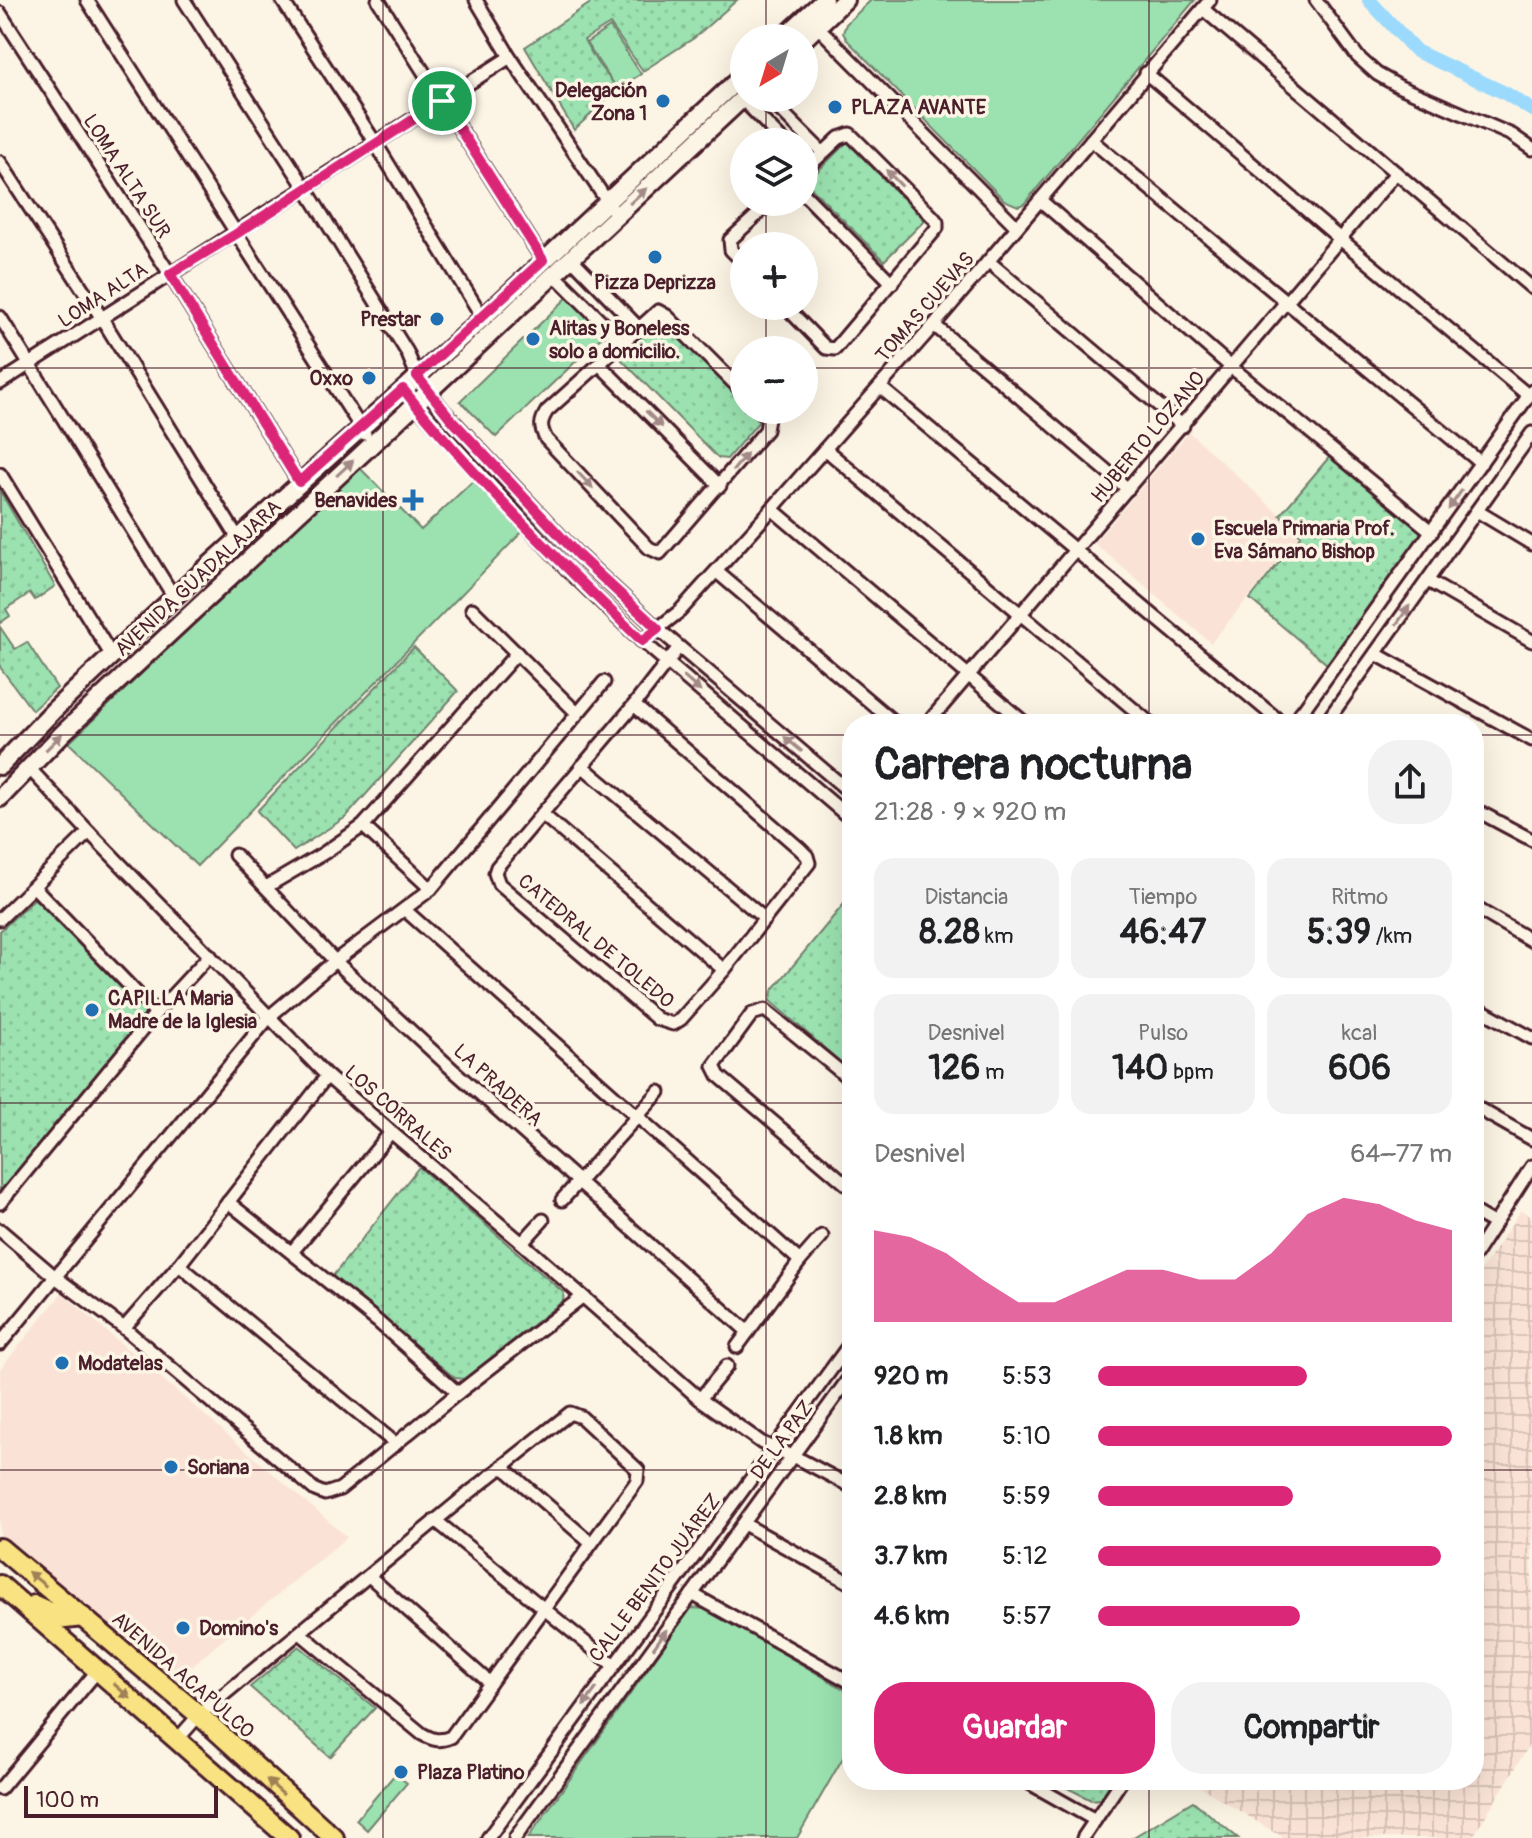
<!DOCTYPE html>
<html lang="es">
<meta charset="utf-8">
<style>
:root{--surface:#fff;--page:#f2f2f2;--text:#202124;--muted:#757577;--accent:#db2777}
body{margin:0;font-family:Pangolin,sans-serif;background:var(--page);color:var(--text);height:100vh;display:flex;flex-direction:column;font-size:30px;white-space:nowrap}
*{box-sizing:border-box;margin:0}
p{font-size:26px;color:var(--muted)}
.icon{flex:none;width:44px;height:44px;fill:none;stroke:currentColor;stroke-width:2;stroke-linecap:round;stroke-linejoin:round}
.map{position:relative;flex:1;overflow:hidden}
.panel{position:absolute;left:842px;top:714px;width:642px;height:1076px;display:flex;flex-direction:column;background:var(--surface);border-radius:32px;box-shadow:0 8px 32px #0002}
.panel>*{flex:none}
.needle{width:52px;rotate:218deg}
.tools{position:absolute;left:730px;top:24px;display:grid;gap:16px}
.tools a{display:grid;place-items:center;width:88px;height:88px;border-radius:50%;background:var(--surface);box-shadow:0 8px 32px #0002;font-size:40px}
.scale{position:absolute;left:24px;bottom:20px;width:194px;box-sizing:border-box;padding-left:8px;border:4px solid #4a1f2b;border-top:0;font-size:22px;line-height:28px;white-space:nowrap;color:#4a1f2b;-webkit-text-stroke:6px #fcf5e5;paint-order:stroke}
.pin{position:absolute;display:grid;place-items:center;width:68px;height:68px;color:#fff;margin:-34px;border:4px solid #fff;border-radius:50%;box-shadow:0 2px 8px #0007}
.round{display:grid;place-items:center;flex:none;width:84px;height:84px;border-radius:32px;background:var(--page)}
.summary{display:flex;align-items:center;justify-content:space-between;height:136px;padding:0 32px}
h1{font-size:44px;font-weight:700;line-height:60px}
.metrics{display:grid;grid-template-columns:repeat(3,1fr);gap:12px;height:136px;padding:8px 32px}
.metrics div{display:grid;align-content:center;border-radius:20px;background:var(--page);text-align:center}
.metrics b{font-size:34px;font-weight:700}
.metrics small{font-size:22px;font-weight:400}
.metrics p{font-size:22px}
.chart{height:224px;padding:16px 32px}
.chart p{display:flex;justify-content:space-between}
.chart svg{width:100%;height:144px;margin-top:8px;fill:var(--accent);opacity:.7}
.primary-button{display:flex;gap:16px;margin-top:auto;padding:16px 32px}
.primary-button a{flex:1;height:92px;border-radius:32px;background:var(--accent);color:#fff;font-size:32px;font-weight:700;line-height:92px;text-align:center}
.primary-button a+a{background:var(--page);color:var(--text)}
ul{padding:0 32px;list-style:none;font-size:26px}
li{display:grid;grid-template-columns:128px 96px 1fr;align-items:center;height:60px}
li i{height:20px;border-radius:10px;background:var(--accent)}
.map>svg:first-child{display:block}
.built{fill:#fae3d6}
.industrial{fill:url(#industrial-grid)}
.grass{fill:#9be2b0;stroke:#72806e;stroke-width:2}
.park{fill:url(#park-dots);stroke:#72806e;stroke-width:2}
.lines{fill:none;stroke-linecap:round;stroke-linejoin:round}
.canal{stroke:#9cdafd;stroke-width:14}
.street-casing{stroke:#4a1f2b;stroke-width:17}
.secondary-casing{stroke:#4a1f2b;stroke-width:22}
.primary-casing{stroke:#4a1f2b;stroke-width:24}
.street{stroke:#fcf5e5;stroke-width:11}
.secondary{stroke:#fcf5e5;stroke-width:16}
.primary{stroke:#f8e281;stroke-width:18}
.oneway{fill:#a38a88}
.oneway2{fill:#a18056}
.route-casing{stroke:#fff;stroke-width:16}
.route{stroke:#db2777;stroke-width:10}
.grid{fill:none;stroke:#4a1f2b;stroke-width:2;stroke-opacity:0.55}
.poi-dot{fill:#1f6fb2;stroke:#fcf5e5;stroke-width:3}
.labels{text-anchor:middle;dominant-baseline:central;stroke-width:7;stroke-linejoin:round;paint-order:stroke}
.poi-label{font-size:20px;font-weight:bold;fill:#4a1f2b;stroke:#fcf5e5;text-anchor:start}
.street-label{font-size:20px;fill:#4a1f2b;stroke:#fcf5e5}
</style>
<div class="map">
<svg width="1532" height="1838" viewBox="0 0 1532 1838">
<defs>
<pattern id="industrial-grid" width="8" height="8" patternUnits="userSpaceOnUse" patternTransform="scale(2)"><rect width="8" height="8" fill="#fae3d6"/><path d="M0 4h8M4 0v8" fill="none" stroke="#d8c2b8"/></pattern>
<pattern id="park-dots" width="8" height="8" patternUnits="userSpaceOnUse" patternTransform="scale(2)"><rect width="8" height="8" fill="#9be2b0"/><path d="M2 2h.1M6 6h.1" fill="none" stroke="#87c198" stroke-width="1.8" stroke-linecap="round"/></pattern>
</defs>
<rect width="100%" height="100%" fill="#fcf5e5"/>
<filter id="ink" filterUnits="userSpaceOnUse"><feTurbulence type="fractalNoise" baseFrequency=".0125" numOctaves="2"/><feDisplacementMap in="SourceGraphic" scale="16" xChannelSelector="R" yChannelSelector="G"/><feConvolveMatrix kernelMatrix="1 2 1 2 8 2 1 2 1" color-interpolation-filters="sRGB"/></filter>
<g filter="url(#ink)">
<g class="built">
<path d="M1189,432L1301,534L1211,643L1094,543Z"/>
<path d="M62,1293L347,1537L176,1679L0,1538V1369Z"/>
</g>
<path class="industrial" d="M1521,1210L1532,1217V1741L1472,1838H1284L1189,1780H1474V1281Z"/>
<g class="grass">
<path d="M871,0H1195L1024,204L1018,206L1004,200L847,40L843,33L846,24Z"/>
<path d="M610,27L641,74L617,89L586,43Z"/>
<path d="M571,294L608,331L496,437L460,401Z"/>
<path d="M358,466L421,530L473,481L522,532L197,866L69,743Z"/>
<path d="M691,1608L707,1609L852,1694V1742L797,1838H528Z"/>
<path d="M395,1774L407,1783L367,1830L356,1820Z"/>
</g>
<g class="park">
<path d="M595,0H737L694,38L643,71L610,24L584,40L598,64L618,89L574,130L525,47Z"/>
<path d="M847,142L925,220L884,261L808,185L809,180Z"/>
<path d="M660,314L744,397V410H757L761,419L727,459L718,458L621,359L620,355L627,345Z"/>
<path d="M1331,455L1415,523L1421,534L1327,664L1250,599L1301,535L1280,515Z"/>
<path d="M0,491L55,586L35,600L30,593L6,609L10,616L0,623Z"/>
<path d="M0,627L15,649L27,642L57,688L32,710L0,667Z"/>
<path d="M414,647L458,691L346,817L294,851L257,811Z"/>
<path d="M852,894V1072L770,1001L772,991Z"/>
<path d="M34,899H39L148,1010L144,1020L0,1195V931Z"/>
<path d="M419,1167L564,1293L563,1301L464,1379L455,1378L332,1277Z"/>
<path d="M299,1646L375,1708L330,1757L250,1687Z"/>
<path d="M1052,1780H1115L1100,1799L1091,1800Z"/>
<path d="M1193,1801L1238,1838H1132Z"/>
</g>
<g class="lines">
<path class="canal" d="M1369,0L1416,51L1505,93L1532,110"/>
<defs>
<g id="street">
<path d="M87,0L365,434"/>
<path d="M184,0L306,189L407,352L417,376L442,409L578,555L658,629L852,794"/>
<path d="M282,0L376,144L483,318"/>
<path d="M378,0L543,260"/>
<path d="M476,0L510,57L617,216"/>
<path d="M1316,0L1358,57L1377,74L1400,87L1512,135L1532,149"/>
<path d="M1203,9L1532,288"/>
<path d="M0,13L170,274L299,482"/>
<path d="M813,22L1017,227"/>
<path d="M1146,73L1339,238L1529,396"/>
<path d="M768,98L823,153"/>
<path d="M742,99L784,142"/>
<path d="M1091,140L1481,463"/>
<path d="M0,162L101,317L238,538"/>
<path d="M804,194L892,283"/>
<path d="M1040,200L1230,366L1432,532"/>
<path d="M571,258L638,327"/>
<path d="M988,261L1183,426"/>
<path d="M744,263L731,250L730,240L771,202"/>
<path d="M554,274L622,342"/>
<path d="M785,306L826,348L835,349L937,228V222L933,217L850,134L839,138L804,171"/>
<path d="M0,317L174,597"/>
<path d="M934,325L1128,489"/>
<path d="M599,364L720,486"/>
<path d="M0,383L510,57"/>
<path d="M880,387L1283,724"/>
<path d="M744,393L667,316L658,311L547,411C540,422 540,427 546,439L649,548L660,553L766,430L768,419L760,410"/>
<path d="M410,398L567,569L642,641L852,820"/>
<path d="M825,449L1151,724"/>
<path d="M0,474L112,656"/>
<path d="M772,509L1026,724"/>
<path d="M1477,511L1532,544"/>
<path d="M717,572L896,724"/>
<path d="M1428,581L1532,641"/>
<path d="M472,609L577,713"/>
<path d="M642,641L680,611L772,509L934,325L1210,0"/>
<path d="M1376,654L1532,740"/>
<path d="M634,705L800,849L807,856L809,863L724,970L681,1019L673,1024L657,1019L499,884L495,873L497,867L634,705L679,647"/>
<path d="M1301,712L1321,724"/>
<path d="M927,724L1396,173"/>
<path d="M1293,724L1532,391"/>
<path d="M1325,724L1532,433"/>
<path d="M582,766L765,919"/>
<path d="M29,768L89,832L327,1076L391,1132L522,1243L700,1399L762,1443L803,1461L852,1487"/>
<path d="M1474,809L1532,840"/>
<path d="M542,814L724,970"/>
<path d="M363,826L431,889"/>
<path d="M235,855L335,961L453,1070L748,1332"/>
<path d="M34,887L156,1013"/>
<path d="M266,887L324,853L363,826L517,653"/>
<path d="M1474,907L1532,941"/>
<path d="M405,910L800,1261"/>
<path d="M0,919L89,832"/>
<path d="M1474,1006L1532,1038"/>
<path d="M852,1081L765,1010L752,1014L714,1066L719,1076L852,1189"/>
<path d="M1474,1106L1532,1139"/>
<path d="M562,1200L659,1092"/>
<path d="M228,1202L377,1321L458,1393"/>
<path d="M0,1203L156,1013L210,955"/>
<path d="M1474,1212L1495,1224"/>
<path d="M0,1230L54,1276L124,1328L315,1490L325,1494L340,1489L458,1393L582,1297"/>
<path d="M522,1243L543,1220"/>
<path d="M292,1252L391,1132"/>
<path d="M1474,1256L1532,1166"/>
<path d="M179,1265L396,1444"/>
<path d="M124,1328L179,1265L327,1076"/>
<path d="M0,1344L270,1016L335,961L431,889L604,682"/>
<path d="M737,1347L800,1261L822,1236"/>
<path d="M700,1399L727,1366"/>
<path d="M502,1466L591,1543"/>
<path d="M435,1520L613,1665"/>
<path d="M744,1524L852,1584"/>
<path d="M369,1576L490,1683"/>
<path d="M692,1594L852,1683"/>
<path d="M177,1740L199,1715L469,1493L570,1413L581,1417L638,1470L637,1481L451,1737C439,1742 433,1740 422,1734L300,1633"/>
<path d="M1024,1780L1095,1820"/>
<path d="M0,1789L98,1670"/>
<path d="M488,1838L852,1341"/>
<path d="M515,1838L852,1374"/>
<path d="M1083,1838L1122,1780"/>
</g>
<g id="secondary">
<path d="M783,38L824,0"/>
<path d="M804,39L845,0"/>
<path d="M0,766L54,710L174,597L483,318L744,74"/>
<path d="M0,798L63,733L744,97"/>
</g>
<g id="primary">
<path d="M0,1548L199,1715L334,1838"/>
<path d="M0,1585L289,1838"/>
<path d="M34,1605L65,1619L83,1617"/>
</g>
</defs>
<use href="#street" class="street-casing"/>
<use href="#secondary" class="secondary-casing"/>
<use href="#primary" class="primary-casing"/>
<use href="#street" class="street"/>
<use href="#secondary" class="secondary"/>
<use href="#primary" class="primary"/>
</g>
<defs><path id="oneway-solid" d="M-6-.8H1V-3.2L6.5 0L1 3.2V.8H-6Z" transform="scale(2)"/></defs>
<g class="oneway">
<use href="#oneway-solid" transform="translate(894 178) rotate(-134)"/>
<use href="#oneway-solid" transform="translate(638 196) rotate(-43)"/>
<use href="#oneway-solid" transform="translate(654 419) rotate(45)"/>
<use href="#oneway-solid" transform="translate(740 462) rotate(-51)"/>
<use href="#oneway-solid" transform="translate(345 468) rotate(-43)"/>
<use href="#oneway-solid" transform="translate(585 480) rotate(47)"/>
<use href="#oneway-solid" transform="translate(1455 500) rotate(125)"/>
<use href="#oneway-solid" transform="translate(1403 615) rotate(-55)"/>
<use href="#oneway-solid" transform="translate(692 684) rotate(41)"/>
<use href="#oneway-solid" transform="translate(54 742) rotate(-45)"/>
<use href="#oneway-solid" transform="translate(793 744) rotate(-140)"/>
<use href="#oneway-solid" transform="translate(660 1639) rotate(-55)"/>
<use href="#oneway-solid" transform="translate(590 1697) rotate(126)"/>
</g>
<g class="oneway2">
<use href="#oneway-solid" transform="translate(37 1579) rotate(-141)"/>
<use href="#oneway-solid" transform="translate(122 1691) rotate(41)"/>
<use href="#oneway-solid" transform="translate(275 1787) rotate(-138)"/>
</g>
</g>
<g class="lines" filter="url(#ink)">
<defs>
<path id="route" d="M442,101L543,260L417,376L451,419L578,555L658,629L642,641C559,561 475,479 403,389L299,482L170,274L236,234Z"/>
</defs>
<use href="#route" class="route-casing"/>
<use href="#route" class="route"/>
</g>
<path class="grid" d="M383,0V1838M766,0V38M1149,0V724M766,98V142M766,202V246M766,306V350M0,368H744M804,368H1532M766,410V1838M0,735H852M1474,735H1532M0,1103H852M1474,1103H1532M0,1470H852M1474,1470H1532M1149,1780V1838"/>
<g class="poi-dot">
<circle cx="663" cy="101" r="8"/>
<circle cx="835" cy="107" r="8"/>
<circle cx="655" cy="257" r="8"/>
<circle cx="437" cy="319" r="8"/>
<circle cx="533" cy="339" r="8"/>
<circle cx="369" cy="378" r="8"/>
<path d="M409 488h8v8h8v8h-8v8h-8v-8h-8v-8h8z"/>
<circle cx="1198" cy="539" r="8"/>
<circle cx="92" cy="1010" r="8"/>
<circle cx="62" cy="1363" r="8"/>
<circle cx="171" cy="1467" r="8"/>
<circle cx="183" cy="1628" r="8"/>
<circle cx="401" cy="1772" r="8"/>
</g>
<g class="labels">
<g class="poi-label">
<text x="647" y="90" text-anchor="end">Delegación<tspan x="647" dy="23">Zona 1</tspan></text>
<text x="851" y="107">PLAZA AVANTE</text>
<text x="655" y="282" text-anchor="middle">Pizza Deprizza</text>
<text x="421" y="319" text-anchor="end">Prestar</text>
<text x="549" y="328">Alitas y Boneless<tspan x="549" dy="23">solo a domicilio.</tspan></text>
<text x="353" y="378" text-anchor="end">Oxxo</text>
<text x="397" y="500" text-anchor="end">Benavides</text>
<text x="1214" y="528">Escuela Primaria Prof.<tspan x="1214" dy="23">Eva Sámano Bishop</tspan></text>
<text x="108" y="998">CAPILLA Maria<tspan x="108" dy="23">Madre de la Iglesia</tspan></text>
<text x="78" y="1363">Modatelas</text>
<text x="187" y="1467">Soriana</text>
<text x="199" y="1628">Domino's</text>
<text x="417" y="1772">Plaza Platino</text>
</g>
<g class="street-label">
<text transform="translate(127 176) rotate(57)">LOMA ALTA SUR</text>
<text transform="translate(103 295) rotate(-33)">LOMA ALTA</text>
<text transform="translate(925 307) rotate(-49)">TOMAS CUEVAS</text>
<text transform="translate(1148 437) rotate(-50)">HUBERTO LOZANO</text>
<text transform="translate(198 578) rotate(-43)">AVENIDA GUADALAJARA</text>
<text transform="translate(596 941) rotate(40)">CATEDRAL DE TOLEDO</text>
<text transform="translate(498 1085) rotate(42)">LA PRADERA</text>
<text transform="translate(398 1113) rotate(41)">LOS CORRALES</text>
<text transform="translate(782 1440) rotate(-54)">DE LA PAZ</text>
<text transform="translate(655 1578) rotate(-53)">CALLE BENITO JUÁREZ</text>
<text transform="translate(183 1675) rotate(41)">AVENIDA ACAPULCO</text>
</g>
</g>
</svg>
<div class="tools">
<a><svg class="needle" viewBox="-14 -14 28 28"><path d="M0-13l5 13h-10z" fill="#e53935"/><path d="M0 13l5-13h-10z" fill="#757577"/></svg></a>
<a><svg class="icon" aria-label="layers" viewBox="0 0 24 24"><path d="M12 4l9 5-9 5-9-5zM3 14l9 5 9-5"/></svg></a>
<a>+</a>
<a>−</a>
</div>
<div class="scale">100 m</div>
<div class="pin" style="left:442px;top:101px;background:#1e9e55"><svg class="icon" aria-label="arrive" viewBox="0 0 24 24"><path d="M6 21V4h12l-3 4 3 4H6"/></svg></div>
<section class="panel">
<div class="summary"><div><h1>Carrera nocturna</h1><p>21:28 · 9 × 920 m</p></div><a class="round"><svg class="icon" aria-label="share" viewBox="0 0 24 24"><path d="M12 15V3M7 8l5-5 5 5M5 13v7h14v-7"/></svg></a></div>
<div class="metrics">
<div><p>Distancia</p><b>8.28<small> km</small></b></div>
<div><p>Tiempo</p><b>46:47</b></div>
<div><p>Ritmo</p><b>5:39<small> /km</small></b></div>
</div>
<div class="metrics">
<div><p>Desnivel</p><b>126<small> m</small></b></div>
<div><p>Pulso</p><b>140<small> bpm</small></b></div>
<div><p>kcal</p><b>606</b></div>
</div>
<div class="chart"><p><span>Desnivel</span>64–77 m</p>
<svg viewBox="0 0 160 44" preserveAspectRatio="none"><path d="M0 44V16L10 18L20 23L30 31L40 38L50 38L60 33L70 28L80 28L90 31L100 31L110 23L120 11L130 6L140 8L150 13L160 16V44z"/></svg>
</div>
<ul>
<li><b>920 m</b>5:53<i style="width:59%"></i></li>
<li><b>1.8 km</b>5:10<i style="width:100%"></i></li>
<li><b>2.8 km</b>5:59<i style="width:55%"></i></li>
<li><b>3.7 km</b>5:12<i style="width:97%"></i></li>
<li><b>4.6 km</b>5:57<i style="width:57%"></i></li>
</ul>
<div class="primary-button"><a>Guardar</a><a>Compartir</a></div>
</section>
</div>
